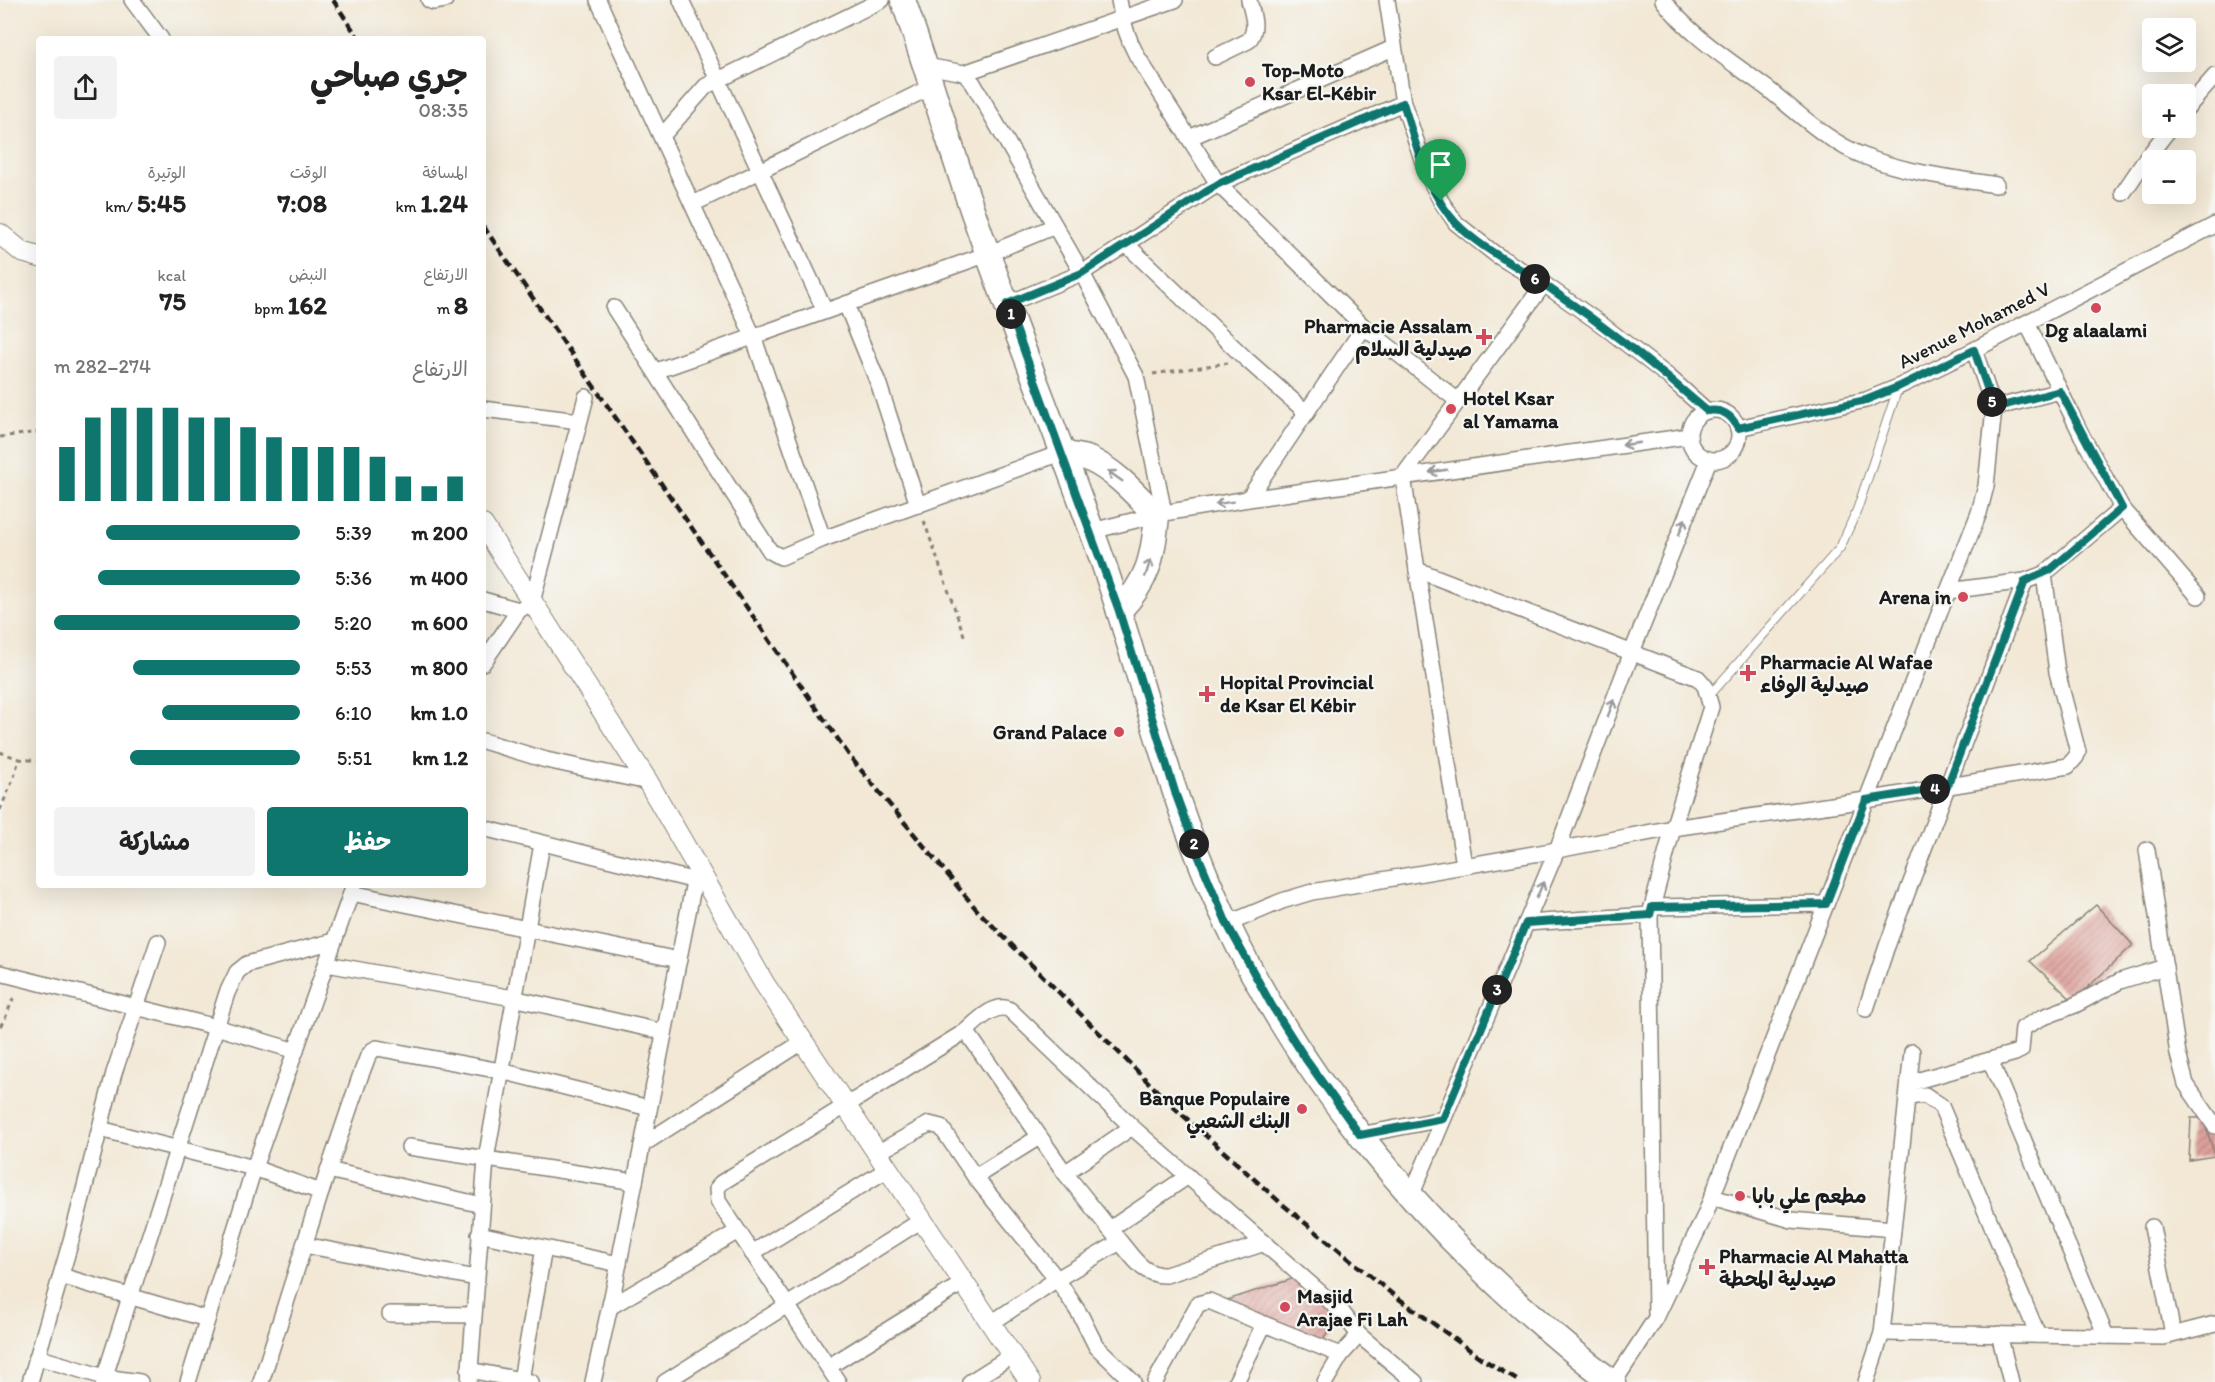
<!DOCTYPE html>
<html lang="ar">
<meta charset="utf-8">
<style>
:root{--surface:#fff;--page:#f2f2f2;--text:#222;--muted:#767676;--accent:#0f766e}
body{margin:0;font-family:Itim,"Playpen Sans Arabic",sans-serif;background:var(--page);color:var(--text);direction:rtl;height:100vh;display:flex;flex-direction:column;font-size:22px;white-space:nowrap}
*{box-sizing:border-box;margin:0}
p{font-size:20px;color:var(--muted)}
.icon{flex:none;width:33px;height:33px;fill:none;stroke:currentColor;stroke-width:2;stroke-linecap:round;stroke-linejoin:round}
.map{position:relative;flex:1;overflow:hidden;direction:ltr}
.side{position:absolute;left:36px;top:36px;width:450px;height:852px;display:flex;flex-direction:column;background:var(--surface);border-radius:6px;box-shadow:0 6px 24px #0002;direction:rtl}
.side>*{flex:none}
.buttons{position:absolute;left:2142px;top:18px;display:grid;gap:12px}
.buttons a{display:grid;place-items:center;width:54px;height:54px;border-radius:6px;background:var(--surface);box-shadow:0 6px 24px #0002;font-size:30px}
.pin{position:absolute;display:grid;place-items:center;width:51px;height:51px;color:#fff;margin:-62px -26px;border-radius:50% 50% 50% 0;rotate:-45deg;box-shadow:0 0 6px #0007}
.pin .icon{rotate:45deg}
.km{position:absolute;width:30px;height:30px;margin:-15px;border-radius:50%;background:#222;color:#fff;font-size:16px;line-height:30px;text-align:center}
.round{display:grid;place-items:center;flex:none;width:63px;height:63px;border-radius:6px;background:var(--page)}
.headline{display:flex;align-items:center;justify-content:space-between;height:102px;padding:0 18px}
h1{font-size:33px;font-weight:700;line-height:45px}
.metrics{display:grid;grid-template-columns:repeat(3,1fr);gap:9px;height:102px;padding:6px 18px}
.metrics div{display:grid;align-content:center}
.metrics b{font-size:26px;font-weight:700}
.metrics small{font-size:16px;font-weight:400}
.metrics p{font-size:16px}
.chart{height:168px;padding:12px 18px}
.chart p{display:flex;justify-content:space-between}
.chart svg{width:100%;height:108px;margin-top:6px;stroke:var(--accent);stroke-width:6}
.button{display:flex;gap:12px;margin-top:auto;padding:12px 18px}
.button a{flex:1;height:69px;border-radius:6px;background:var(--accent);color:#fff;font-size:24px;font-weight:700;line-height:69px;text-align:center}
.button a+a{background:var(--page);color:var(--text)}
ul{padding:0 18px;list-style:none;font-size:20px}
li{display:grid;grid-template-columns:96px 72px 1fr;align-items:center;height:45px}
li i{height:15px;border-radius:8px;background:var(--accent)}
.map>svg:first-child{display:block}
.building{fill:url(#building-hatch)}
.lines{fill:none;stroke-linecap:round;stroke-linejoin:round}
.service-casing{stroke:#878278;stroke-width:10}
.minor-casing{stroke:#878278;stroke-width:18}
.tertiary-casing{stroke:#878278;stroke-width:22}
.primary-casing{stroke:#878278;stroke-width:27}
.path{stroke:#878278;stroke-width:3;stroke-dasharray:4.5 4.5;stroke-linecap:butt}
.service{stroke:#fff;stroke-width:8}
.minor{stroke:#fff;stroke-width:15}
.tertiary{stroke:#fff;stroke-width:20}
.primary{stroke:#fff;stroke-width:24}
.rail{stroke:#1c1c1c;stroke-width:4.5;stroke-dasharray:9 4.5;stroke-linecap:butt}
.oneway{stroke:#999}
.route-casing{stroke:#fff;stroke-width:12}
.route{stroke:#0f766e;stroke-width:8}
.poi-dot{fill:#d1495b;stroke:#f6f6f2;stroke-width:2}
.labels{text-anchor:middle;dominant-baseline:central;stroke-width:4.5;stroke-linejoin:round;paint-order:stroke}
.poi-label{font-size:20px;font-weight:bold;fill:#1c1c1c;stroke:#f6f6f2;text-anchor:start}
.street-label{font-size:20px;fill:#1c1c1c;stroke:#f6f6f2}
</style>
<div class="map">
<svg width="2215" height="1382" viewBox="0 0 2215 1382">
<defs>
<pattern id="building-hatch" width="6" height="6" patternUnits="userSpaceOnUse" patternTransform="scale(1.5)"><rect width="6" height="6" fill="#dfa29c"/><path d="M-1 1l2-2M0 6l6-6M5 7l2-2" fill="none" stroke="#b4837e"/></pattern>
</defs>
<rect width="100%" height="100%" fill="#f6f6f2"/>
<filter id="ink" filterUnits="userSpaceOnUse"><feTurbulence type="fractalNoise" baseFrequency=".0167" numOctaves="2"/><feDisplacementMap in="SourceGraphic" scale="12" xChannelSelector="R" yChannelSelector="G"/><feConvolveMatrix kernelMatrix="1 2 1 2 8 2 1 2 1" color-interpolation-filters="sRGB"/></filter>
<filter id="wash" filterUnits="userSpaceOnUse"><feTurbulence type="fractalNoise" baseFrequency=".008" numOctaves="4" result="noise"/><feDisplacementMap in="SourceGraphic" scale="24" xChannelSelector="R" yChannelSelector="G"/><feGaussianBlur stdDeviation="1.35" result="paint"/><feColorMatrix in="noise" values="0 0 0 0 0 0 0 0 0 0 0 0 0 0 0 0 0 1.4 0 .05"/><feComposite in="paint" operator="in"/></filter>
<g filter="url(#wash)">
<rect width="100%" height="100%" fill="#f2e8d5"/>
<g id="blocks">
<g class="building">
<path d="M2096,905L2133,945L2073,1001L2030,961Z"/>
<path d="M2191,1118H2203L2215,1156L2189,1160Z"/>
<path d="M1295,1278L1339,1313L1323,1340L1224,1301Z"/>
</g>
</g>
</g>
<g filter="url(#ink)">
<use href="#blocks" fill-opacity="0" stroke="#878278" stroke-width="1.5"/>
<g class="lines">
<defs>
<path id="service" d="M1709,696L1840,548L1857,510L1898,388"/>
<g id="minor">
<path d="M132,0L161,39"/>
<path d="M429,0L433,2L445,0"/>
<path d="M598,0L753,336L823,539"/>
<path d="M681,0L825,311"/>
<path d="M1119,0C1122,21 1127,38 1137,56L1218,184L1364,327L1458,401"/>
<path d="M1387,0L1403,103L1427,173L1441,201L1456,223L1495,254L1544,284L1601,324L1669,377L1707,411"/>
<path d="M1663,0C1690,36 1732,62 1768,89C1799,114 1828,142 1866,157C1907,173 1953,178 1996,185"/>
<path d="M1215,57L1248,41C1259,29 1252,14 1249,0"/>
<path d="M926,66L964,73L973,83L1082,273L1136,376L1164,513"/>
<path d="M964,73L1175,0"/>
<path d="M2186,109L2215,76"/>
<path d="M662,136L706,86L882,0"/>
<path d="M1189,138L1393,48"/>
<path d="M2123,193L2146,159L2170,128"/>
<path d="M693,204L933,86"/>
<path d="M1126,244L1247,360L1307,413"/>
<path d="M1544,284L1403,476L1417,570L1698,678L1705,686L1711,707L1673,828L1866,800L2068,766L2076,757L2078,752L2057,672L2044,574"/>
<path d="M846,304L879,385L918,505"/>
<path d="M1007,304L1082,273L1218,184L1403,103"/>
<path d="M614,308L770,551L781,557L823,539L1061,453"/>
<path d="M2027,323L2082,436L2122,508L2198,596"/>
<path d="M1974,350L1994,408L1986,486L1979,513L1948,591L2025,581L2044,574L2122,508"/>
<path d="M656,371L988,254L1055,226"/>
<path d="M1994,408L2060,391"/>
<path d="M483,409L579,421"/>
<circle cx="1714" cy="435" r="25"/>
<path d="M1738,428L1866,400L1898,387L1974,350L2215,225"/>
<path d="M1248,499L1364,327"/>
<path d="M1092,531L1164,513L1248,499L1689,436"/>
<path d="M1417,570L1464,865"/>
<path d="M483,600L519,610"/>
<path d="M483,663L519,610L532,602L586,397"/>
<path d="M483,741L546,760L648,782"/>
<path d="M483,828L704,883"/>
<path d="M2147,850L2178,1054L2186,1084L2215,1126"/>
<path d="M351,893L679,960"/>
<path d="M1652,907L1826,904"/>
<path d="M1650,915L1656,1314"/>
<path d="M1227,924L1282,901L1312,892L1557,850L1673,828L1650,915L1526,923"/>
<path d="M327,964L513,998L664,1032"/>
<path d="M0,973L216,1027L296,1051"/>
<path d="M1866,1009L1887,946L2025,581"/>
<path d="M966,1031C976,1022 996,1001 1010,1010L1132,1127L1341,1311L1359,1335"/>
<path d="M1990,1060L2106,1336"/>
<path d="M1909,1083L2015,1053L2021,1050L2023,1028L2041,1018L2075,1005L2120,981L2165,967"/>
<path d="M1908,1097L1925,1095L1941,1106L2038,1335"/>
<path d="M100,1129L254,1168L321,1192"/>
<path d="M1360,1135L1443,1119"/>
<path d="M642,1145L804,1041"/>
<path d="M409,1147L635,1182"/>
<path d="M877,1153L929,1124L941,1127L975,1177L1057,1279L1081,1316L1096,1346L1133,1382"/>
<path d="M328,1170L482,1205"/>
<path d="M1065,1173L1132,1127"/>
<path d="M975,1177L1039,1137"/>
<path d="M1411,1196L1557,850L1632,652L1709,460"/>
<path d="M1712,1197L1792,1220L1893,1229"/>
<path d="M2152,1227L2173,1334"/>
<path d="M1110,1229L1188,1176"/>
<path d="M479,1234L619,1264"/>
<path d="M1120,1242C1133,1257 1143,1276 1166,1275L1265,1243"/>
<path d="M304,1245L476,1278"/>
<path d="M752,1253L888,1169"/>
<path d="M61,1276L207,1319"/>
<path d="M610,1307L738,1231"/>
<path d="M390,1314L473,1315"/>
<path d="M1882,1333L2164,1337L2215,1324"/>
<path d="M1999,1334L2011,1382"/>
<path d="M37,1357L104,1377L140,1382"/>
<path d="M828,1367L963,1283"/>
<path d="M469,1370L531,1382"/>
<path d="M521,1380L544,1248"/>
<path d="M30,1382L72,1237L114,1073L158,942"/>
<path d="M103,1382L227,993L237,972L247,964L334,941"/>
<path d="M188,1382L254,1168L354,885"/>
<path d="M261,1382L321,1192L360,1077L368,1056L373,1050L377,1048L501,1071L649,1108"/>
<path d="M469,1382L486,1159L542,844"/>
<path d="M593,1382L615,1283L694,882"/>
<path d="M665,1382L922,1220"/>
<path d="M838,1382L718,1201L717,1189L721,1183L966,1031L1065,1173L1120,1242L1057,1279L990,1324"/>
<path d="M970,1382L1011,1356"/>
<path d="M1155,1382L1198,1304L1209,1301L1264,1324"/>
<path d="M1236,1382L1264,1324L1341,1355"/>
<path d="M1325,1382L1341,1355L1359,1335L1415,1382"/>
<path d="M1614,1382L1656,1318L1705,1215L1948,591"/>
<path d="M1866,1382L1882,1333L1912,1052"/>
</g>
<g id="tertiary">
<path d="M0,234L22,252L39,257"/>
<path d="M483,525L648,782L764,983L1030,1382"/>
</g>
<g id="primary">
<path d="M903,0C933,85 957,172 989,257C1026,359 1067,460 1103,562C1144,682 1172,809 1227,923C1298,1073 1414,1214 1539,1322C1563,1343 1587,1364 1613,1382"/>
<path d="M1061,453C1070,455 1081,456 1089,459C1117,472 1136,495 1157,516C1153,557 1149,580 1119,611"/>
</g>
</defs>
<use href="#service" class="service-casing"/>
<use href="#minor" class="minor-casing"/>
<use href="#tertiary" class="tertiary-casing"/>
<use href="#primary" class="primary-casing"/>
<g class="path">
<path d="M1153,374L1227,363"/>
<path d="M0,437L39,432"/>
<path d="M924,521L965,638"/>
<path d="M0,752L19,759"/>
<path d="M0,810L14,777L19,759L39,761"/>
<path d="M0,1026L4,1021L15,994"/>
</g>
<use href="#service" class="service"/>
<use href="#minor" class="minor"/>
<use href="#tertiary" class="tertiary"/>
<use href="#primary" class="primary"/>
<g class="rail">
<path d="M333,0L359,39"/>
<path d="M483,226L851,758L977,910L1166,1100L1282,1204L1391,1293L1481,1358L1520,1382"/>
</g>
</g>
<defs><path id="oneway-shaft" d="M-6 0H5M1.5-3L5.5 0L1.5 3" fill="none" stroke-width="1.6" stroke-linecap="round" stroke-linejoin="round" transform="scale(1.5)"/></defs>
<g class="oneway">
<use href="#oneway-shaft" transform="translate(1631 444) rotate(172)"/>
<use href="#oneway-shaft" transform="translate(1438 471) rotate(172)"/>
<use href="#oneway-shaft" transform="translate(1115 476) rotate(-145)"/>
<use href="#oneway-shaft" transform="translate(1224 503) rotate(171)"/>
<use href="#oneway-shaft" transform="translate(1682 527) rotate(-68)"/>
<use href="#oneway-shaft" transform="translate(1148 568) rotate(-72)"/>
<use href="#oneway-shaft" transform="translate(1611 708) rotate(-69)"/>
<use href="#oneway-shaft" transform="translate(1540 890) rotate(-67)"/>
</g>
</g>
<g class="lines" filter="url(#ink)">
<defs>
<path id="route" d="M1403,103C1416,142 1426,192 1456,223C1481,249 1516,265 1545,285C1602,324 1656,366 1707,411C1722,409 1731,414 1738,428L1866,400L1898,387L1974,350L1994,408L2060,391L2122,508L2050,570L2025,581L1947,787L1866,800L1826,904L1652,907L1650,915L1526,923L1443,1119L1360,1135L1307,1061L1272,1006L1227,924L1198,855L1176,795L1119,611L1007,304L1082,273L1218,184Z"/>
</defs>
<use href="#route" class="route-casing"/>
<use href="#route" class="route"/>
</g>
<g class="poi-dot">
<circle cx="1250" cy="82" r="6"/>
<circle cx="2096" cy="308" r="6"/>
<path d="M1481 328h6v6h6v6h-6v6h-6v-6h-6v-6h6z"/>
<circle cx="1451" cy="409" r="6"/>
<circle cx="1963" cy="597" r="6"/>
<path d="M1745 664h6v6h6v6h-6v6h-6v-6h-6v-6h6z"/>
<path d="M1204 685h6v6h6v6h-6v6h-6v-6h-6v-6h6z"/>
<circle cx="1119" cy="732" r="6"/>
<circle cx="1302" cy="1109" r="6"/>
<circle cx="1740" cy="1196" r="6"/>
<path d="M1704 1258h6v6h6v6h-6v6h-6v-6h-6v-6h6z"/>
<circle cx="1285" cy="1307" r="6"/>
</g>
<g class="labels">
<g class="poi-label">
<text x="1262" y="70">Top-Moto<tspan x="1262" dy="23">Ksar El-Kébir</tspan></text>
<text x="1472" y="326" text-anchor="end">Pharmacie Assalam<tspan x="1472" dy="23">صيدلية السلام</tspan></text>
<text x="2096" y="330" text-anchor="middle">Dg alaalami</text>
<text x="1463" y="398">Hotel Ksar<tspan x="1463" dy="23">al Yamama</tspan></text>
<text x="1951" y="597" text-anchor="end">Arena in</text>
<text x="1760" y="662">Pharmacie Al Wafae<tspan x="1760" dy="23">صيدلية الوفاء</tspan></text>
<text x="1220" y="682">Hopital Provincial<tspan x="1220" dy="23">de Ksar El Kébir</tspan></text>
<text x="1107" y="732" text-anchor="end">Grand Palace</text>
<text x="1290" y="1098" text-anchor="end">Banque Populaire<tspan x="1290" dy="23">البنك الشعبي</tspan></text>
<text x="1752" y="1196">مطعم علي بابا</text>
<text x="1719" y="1256">Pharmacie Al Mahatta<tspan x="1719" dy="23">صيدلية المحطة</tspan></text>
<text x="1297" y="1296">Masjid<tspan x="1297" dy="23">Arajae Fi Lah</tspan></text>
</g>
<g class="street-label">
<text transform="translate(1974 325) rotate(-27)">Avenue Mohamed V</text>
</g>
</g>
</svg>
<div class="buttons">
<a><svg class="icon" aria-label="layers" viewBox="0 0 24 24"><path d="M12 4l9 5-9 5-9-5zM3 14l9 5 9-5"/></svg></a>
<a>+</a>
<a>−</a>
</div>
<div class="pin" style="left:1441px;top:201px;background:#1e9e55"><svg class="icon" aria-label="arrive" viewBox="0 0 24 24"><path d="M6 21V4h12l-3 4 3 4H6"/></svg></div>
<b class="km" style="left:1011px;top:314px">1</b>
<b class="km" style="left:1194px;top:844px">2</b>
<b class="km" style="left:1497px;top:990px">3</b>
<b class="km" style="left:1935px;top:789px">4</b>
<b class="km" style="left:1992px;top:402px">5</b>
<b class="km" style="left:1535px;top:279px">6</b>
<section class="side">
<div class="headline"><div><h1>جري صباحي</h1><p>08:35</p></div><a class="round"><svg class="icon" aria-label="share" viewBox="0 0 24 24"><path d="M12 15V3M7 8l5-5 5 5M5 13v7h14v-7"/></svg></a></div>
<div class="metrics">
<div><p>المسافة</p><b>1.24<small> km</small></b></div>
<div><p>الوقت</p><b>7:08</b></div>
<div><p>الوتيرة</p><b>5:45<small> /km</small></b></div>
</div>
<div class="metrics">
<div><p>الارتفاع</p><b>8<small> m</small></b></div>
<div><p>النبض</p><b>162<small> bpm</small></b></div>
<div><p>kcal</p><b>75</b></div>
</div>
<div class="chart"><p><span>الارتفاع</span>274–282 m</p>
<svg viewBox="0 0 160 44" preserveAspectRatio="none"><path d="M5 44V22M15 44V10M25 44V6M35 44V6M45 44V6M55 44V10M65 44V10M75 44V14M85 44V18M95 44V22M105 44V22M115 44V22M125 44V26M135 44V34M145 44V38M155 44V34"/></svg>
</div>
<ul>
<li><b>200 m</b>5:39<i style="width:79%"></i></li>
<li><b>400 m</b>5:36<i style="width:82%"></i></li>
<li><b>600 m</b>5:20<i style="width:100%"></i></li>
<li><b>800 m</b>5:53<i style="width:68%"></i></li>
<li><b>1.0 km</b>6:10<i style="width:56%"></i></li>
<li><b>1.2 km</b>5:51<i style="width:69%"></i></li>
</ul>
<div class="button"><a>حفظ</a><a>مشاركة</a></div>
</section>
</div>
